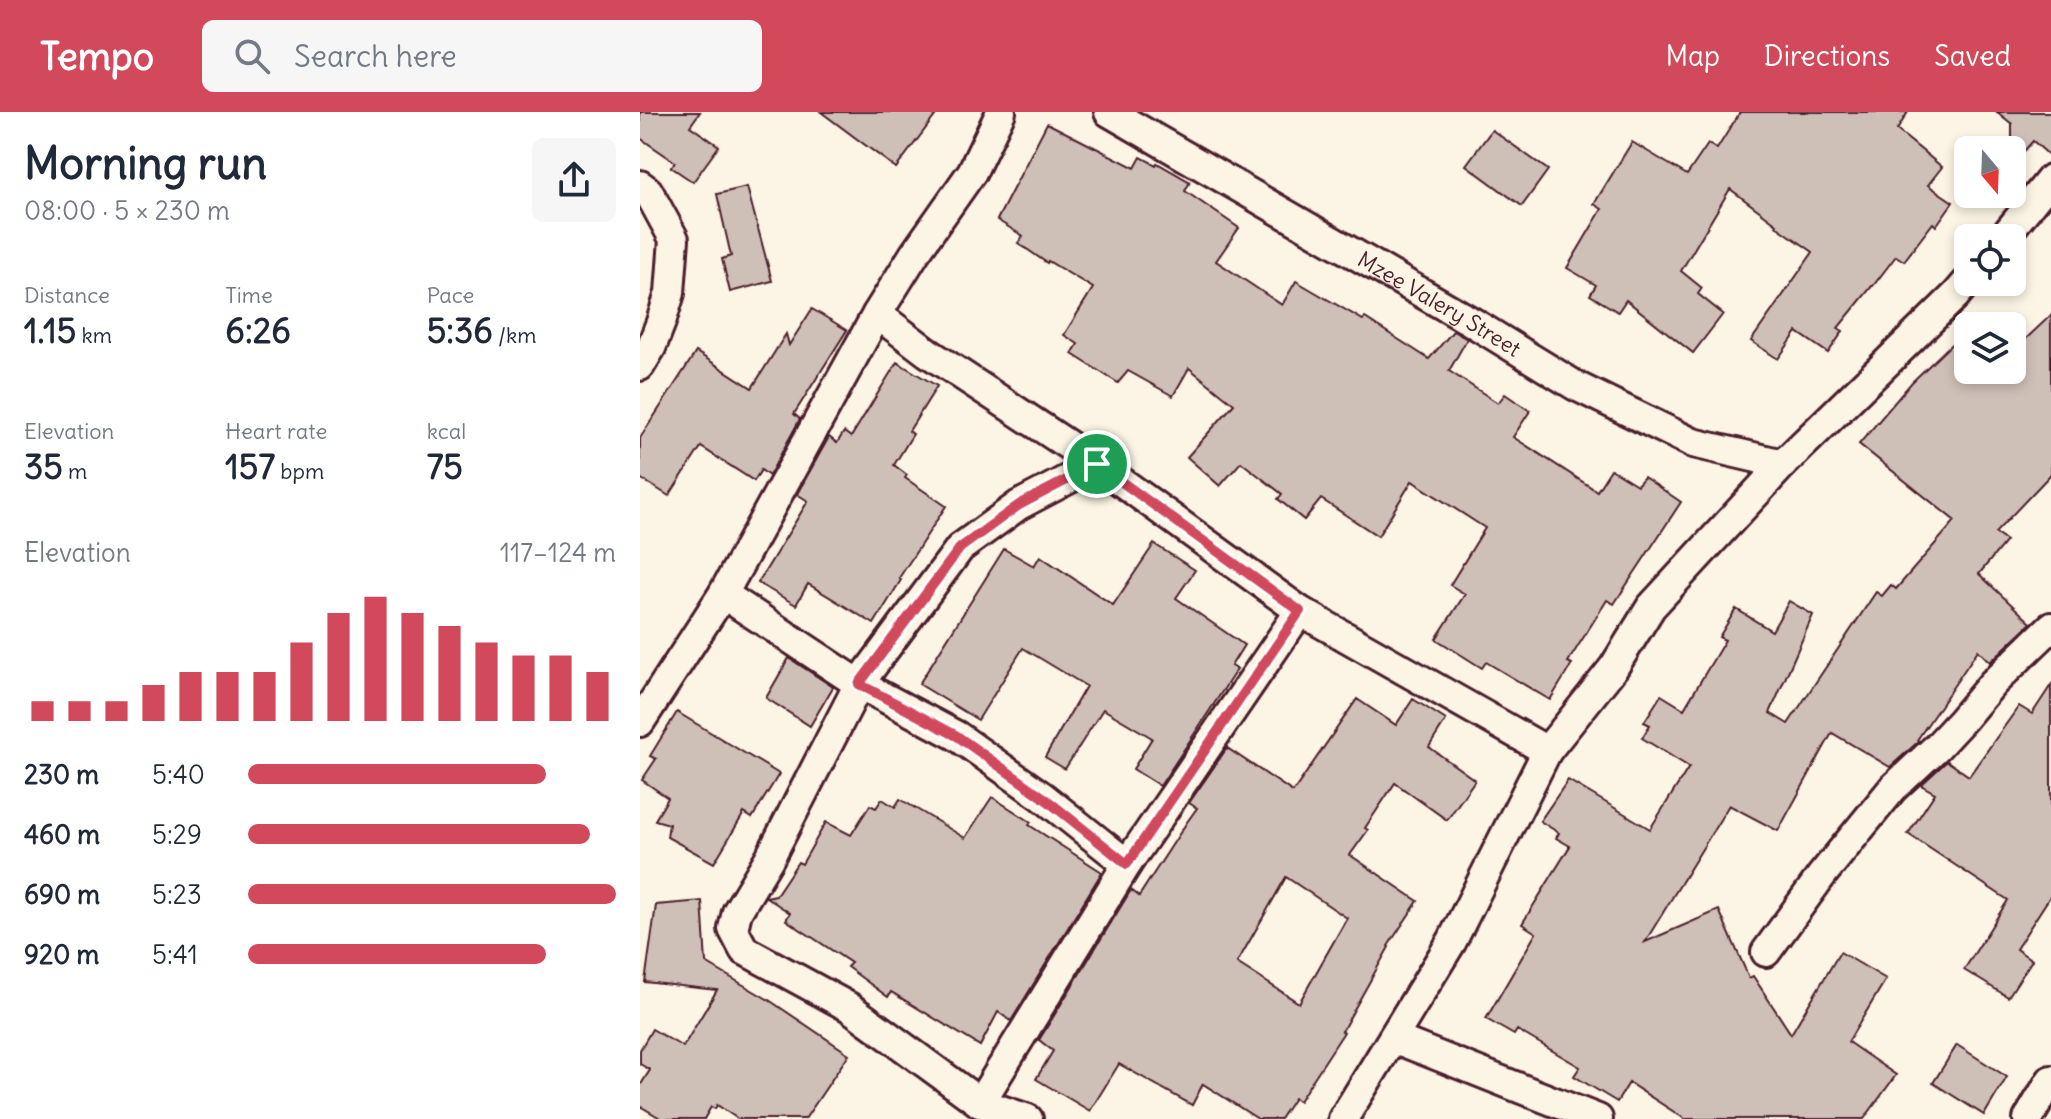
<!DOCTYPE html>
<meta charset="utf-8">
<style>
:root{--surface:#fff;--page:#f6f6f7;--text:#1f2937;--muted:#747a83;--accent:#d1495b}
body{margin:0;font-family:Delius,sans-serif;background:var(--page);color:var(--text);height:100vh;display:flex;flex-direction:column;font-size:30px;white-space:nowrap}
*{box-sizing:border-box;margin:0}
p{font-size:26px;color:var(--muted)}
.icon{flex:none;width:44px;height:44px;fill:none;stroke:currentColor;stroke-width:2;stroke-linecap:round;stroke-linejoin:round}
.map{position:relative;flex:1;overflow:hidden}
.drawer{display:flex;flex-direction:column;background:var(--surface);width:640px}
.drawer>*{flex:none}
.needle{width:52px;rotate:161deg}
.buttons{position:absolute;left:1314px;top:24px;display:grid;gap:16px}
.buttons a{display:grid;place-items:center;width:72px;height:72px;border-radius:12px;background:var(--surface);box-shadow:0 4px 12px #0003;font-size:40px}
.pin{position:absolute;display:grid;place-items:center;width:68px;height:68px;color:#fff;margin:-34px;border:4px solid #fff;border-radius:50%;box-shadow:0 2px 8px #0007}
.round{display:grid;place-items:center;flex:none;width:84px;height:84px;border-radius:12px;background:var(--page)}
.headline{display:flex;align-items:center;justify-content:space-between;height:136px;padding:0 24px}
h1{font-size:44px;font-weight:700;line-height:60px}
.figures{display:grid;grid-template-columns:repeat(3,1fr);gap:12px;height:136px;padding:8px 24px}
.figures div{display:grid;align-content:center}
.figures b{font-size:34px;font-weight:700}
.figures small{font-size:22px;font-weight:400}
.figures p{font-size:22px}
.chart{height:224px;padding:16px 24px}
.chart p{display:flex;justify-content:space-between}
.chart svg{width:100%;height:144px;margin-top:8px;stroke:var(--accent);stroke-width:6}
ul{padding:0 24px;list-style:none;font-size:26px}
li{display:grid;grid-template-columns:128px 96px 1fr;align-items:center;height:60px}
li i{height:20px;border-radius:10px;background:var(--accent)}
header{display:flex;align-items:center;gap:48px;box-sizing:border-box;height:112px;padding:0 40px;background:var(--accent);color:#fff}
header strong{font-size:38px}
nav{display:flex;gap:44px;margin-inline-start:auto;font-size:28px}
.search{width:560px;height:72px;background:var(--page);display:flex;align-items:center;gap:20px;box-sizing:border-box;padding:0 28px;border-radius:12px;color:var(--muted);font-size:30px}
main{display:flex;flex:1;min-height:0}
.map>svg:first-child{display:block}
.building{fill:#cfc0b7;stroke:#4a1f2b;stroke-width:2;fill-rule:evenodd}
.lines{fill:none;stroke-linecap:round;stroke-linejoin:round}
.minor-casing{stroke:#4a1f2b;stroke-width:34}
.minor{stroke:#fcf5e5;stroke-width:28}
.route-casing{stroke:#fff;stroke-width:16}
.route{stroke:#d1495b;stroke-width:10}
.labels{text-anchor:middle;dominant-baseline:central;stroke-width:6;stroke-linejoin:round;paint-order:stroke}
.street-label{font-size:22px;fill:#4a1f2b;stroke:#fcf5e5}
</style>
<header>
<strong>Tempo</strong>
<div class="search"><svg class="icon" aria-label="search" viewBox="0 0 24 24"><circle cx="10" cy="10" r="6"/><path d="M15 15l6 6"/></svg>Search here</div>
<nav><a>Map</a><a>Directions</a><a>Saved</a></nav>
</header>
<main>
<section class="drawer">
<div class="headline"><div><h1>Morning run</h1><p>08:00 · 5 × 230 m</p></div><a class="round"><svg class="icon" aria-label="share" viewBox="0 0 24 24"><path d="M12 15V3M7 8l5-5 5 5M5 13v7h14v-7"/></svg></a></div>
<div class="figures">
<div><p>Distance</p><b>1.15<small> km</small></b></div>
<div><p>Time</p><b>6:26</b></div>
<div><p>Pace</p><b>5:36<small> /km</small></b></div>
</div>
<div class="figures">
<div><p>Elevation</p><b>35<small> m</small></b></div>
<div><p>Heart rate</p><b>157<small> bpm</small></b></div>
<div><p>kcal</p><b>75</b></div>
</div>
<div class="chart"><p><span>Elevation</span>117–124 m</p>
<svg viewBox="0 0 160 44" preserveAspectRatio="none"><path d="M5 44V38M15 44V38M25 44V38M35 44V33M45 44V29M55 44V29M65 44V29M75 44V20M85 44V11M95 44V6M105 44V11M115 44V15M125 44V20M135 44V24M145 44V24M155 44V29"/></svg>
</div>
<ul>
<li><b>230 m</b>5:40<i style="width:81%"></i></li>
<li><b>460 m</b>5:29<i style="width:93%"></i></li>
<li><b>690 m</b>5:23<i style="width:100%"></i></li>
<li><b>920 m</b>5:41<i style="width:81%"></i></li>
</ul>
</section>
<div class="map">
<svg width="1411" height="1007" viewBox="0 0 1411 1007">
<rect width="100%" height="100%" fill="#fcf5e5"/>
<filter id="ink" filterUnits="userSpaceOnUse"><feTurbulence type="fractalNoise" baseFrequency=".0125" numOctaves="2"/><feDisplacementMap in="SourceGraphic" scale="16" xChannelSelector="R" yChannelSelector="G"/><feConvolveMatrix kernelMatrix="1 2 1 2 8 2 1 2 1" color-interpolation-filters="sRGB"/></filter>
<g filter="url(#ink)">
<g class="building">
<path d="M0,0H60L50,14L79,34L53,70L31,55L35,50L0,26Z"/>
<path d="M181,0H298L256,56Z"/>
<path d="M1100,0H1268L1257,18L1302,55L1288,73L1313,90L1296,114L1293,111L1264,149L1256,144L1233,174H1232L1198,216L1203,219L1188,241L1157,220L1138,247L1111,229L1173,140L1136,114L1137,112L1090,77L1041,159L1062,176L1058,182L1083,202L1053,241L986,188L978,200L950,183L956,173L927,156L962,97L954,92L992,30L1047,63L1068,32L1077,37Z"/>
<path d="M1357,0H1411V45L1393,29L1372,53V12Z"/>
<path d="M407,11L495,56L501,45L516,53L517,51L550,70L545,79L599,116L576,149L642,193L656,169L723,208L725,206L789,247L813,219L827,227L809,259L858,291L865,282L890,299L873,325L957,379L971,357L997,373L1004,365L1041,390L974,492L967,488L928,550L932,552L910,588L846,550L842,556L796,527L825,482L810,473L845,416L772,369L738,424L681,387L664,408L638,387L642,382L601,350L580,374L547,345L594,292L549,256L533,284L488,259L478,271L432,242L438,232L424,223L453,176L408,149L407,151L378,131L383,124L357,108Z"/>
<path d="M852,18L908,58L882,94L826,53Z"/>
<path d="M107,75L132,169L90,180L82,147L91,144L77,82Z"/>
<path d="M172,197L207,218L154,302L160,307L129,364L121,358L114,369L61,335L29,384L0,366V326L56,240L112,276L146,222L149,233Z"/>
<path d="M1411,203V362L1355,421L1366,429L1339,462L1391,511L1350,550L1338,538L1277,628L1279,629L1250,655L1192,621L1138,719L1089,693L1005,830L1079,798L1109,866L1113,864L1151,922L1200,840L1246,867L1208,930L1256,963L1224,1007H1045L989,971L977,990L934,964L940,955L877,918L874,923L846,907L896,821L882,812L930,734L916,726L919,721L900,709L928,668L1010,717L1049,655L1002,626L1010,613L1004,610L1021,583L1044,597L1085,528L1079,525L1096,497L1132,519L1149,489L1173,503L1130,601L1148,612L1236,480L1242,484L1251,473L1256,477L1315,409L1219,332L1272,270L1328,216V258H1372V240Z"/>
<path d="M257,250L297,274L269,319L273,322L254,353L267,363L265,366L306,394L259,466L261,468L234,512L168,472L156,493L118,471L168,389L157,382L189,325L197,331L204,320L211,325Z"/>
<path d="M514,432L555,458L536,486L604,533L591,554L597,557L520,674L493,657L512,626L463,597L425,657L405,645L446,574L383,536L338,608L279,572L364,437L394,454L400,444L473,493Z"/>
<path d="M149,546L193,575L170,614L126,586Z"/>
<path d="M1411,573V783L1376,837L1392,848L1368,885L1324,858L1368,788L1268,722L1295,681L1281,673L1307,649L1329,664L1379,594L1392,602Z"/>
<path d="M717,587L756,613L773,587L806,608L789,635L835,668L807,708L755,671L725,716L728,718L710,743L778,789L748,834L749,835L702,919L704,920L659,989L654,986L640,1007H618L563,972L552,993L479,952L450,999L396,967L413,939L399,928L491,778L499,784L547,710L557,696L549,691L587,636L653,680ZM646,765L707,806L659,891L597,851Z"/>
<path d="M37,600L139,662L112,706L104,701L74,751L27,725L29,712L15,708L28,686L2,668L16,647L10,644Z"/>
<path d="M352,685L391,710L389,713L462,760L371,909L358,900L340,934L251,880L248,885L207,855L211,851L146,808L150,801L126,785L136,783L158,750L162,752L186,710L211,723L230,693L236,696L242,687L255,695L260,687L325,726Z"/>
<path d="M62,789L66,851L129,888L209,942L165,1007H98L77,993L75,997L71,995L64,1007H22L0,994V974L10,958L0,952V938L12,917L43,935L77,878L5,870L16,793Z"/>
<path d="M1317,933L1367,965L1344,1003L1293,971Z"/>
</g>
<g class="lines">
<defs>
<g id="minor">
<path id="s1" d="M469,0L832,210L936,274L1053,331L1143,352"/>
<path d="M0,73L8,79L34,127L30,181L21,210L11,236L0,254"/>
<path d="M1363,126L1411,67"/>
<path d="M237,202L287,240L457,352L660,499L907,639"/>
<path d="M83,482L219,572L317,624L403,685L487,752L340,991"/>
<path d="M0,610L83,482L237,202L275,141L332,60L361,0"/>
<path d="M487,752L660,499"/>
<path d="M1126,840L1182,763L1253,676L1297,635L1322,608L1353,571L1411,515"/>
<path d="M753,926L958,1007"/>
<path d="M388,1007L340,991L209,895L104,838L93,817L97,800L130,745L219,572L320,436L379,393L457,352"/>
<path d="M703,1007L812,829L907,639L974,555L1011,495L1143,352L1316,183L1328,169"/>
<path d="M1388,1007L1411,968"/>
</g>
</defs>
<use href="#minor" class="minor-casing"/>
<use href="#minor" class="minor"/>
</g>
</g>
<g class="lines" filter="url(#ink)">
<defs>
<path id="route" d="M457,352L660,499L487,752L403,685L317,624L219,572L320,436L379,393Z"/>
</defs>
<use href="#route" class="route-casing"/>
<use href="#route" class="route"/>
</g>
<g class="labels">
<g class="street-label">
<text stroke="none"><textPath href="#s1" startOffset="382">Mzee Valery Street</textPath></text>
</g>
</g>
</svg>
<div class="buttons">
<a><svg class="needle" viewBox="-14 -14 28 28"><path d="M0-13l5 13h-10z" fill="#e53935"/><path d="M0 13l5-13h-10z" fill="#747a83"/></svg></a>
<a><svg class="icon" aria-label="locate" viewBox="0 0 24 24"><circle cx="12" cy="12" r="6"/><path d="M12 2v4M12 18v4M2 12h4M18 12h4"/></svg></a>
<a><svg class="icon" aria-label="layers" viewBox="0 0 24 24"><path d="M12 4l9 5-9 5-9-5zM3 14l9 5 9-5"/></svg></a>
</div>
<div class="pin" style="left:457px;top:352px;background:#1e9e55"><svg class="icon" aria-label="arrive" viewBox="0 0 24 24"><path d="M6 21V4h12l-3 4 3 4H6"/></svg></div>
</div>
</main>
